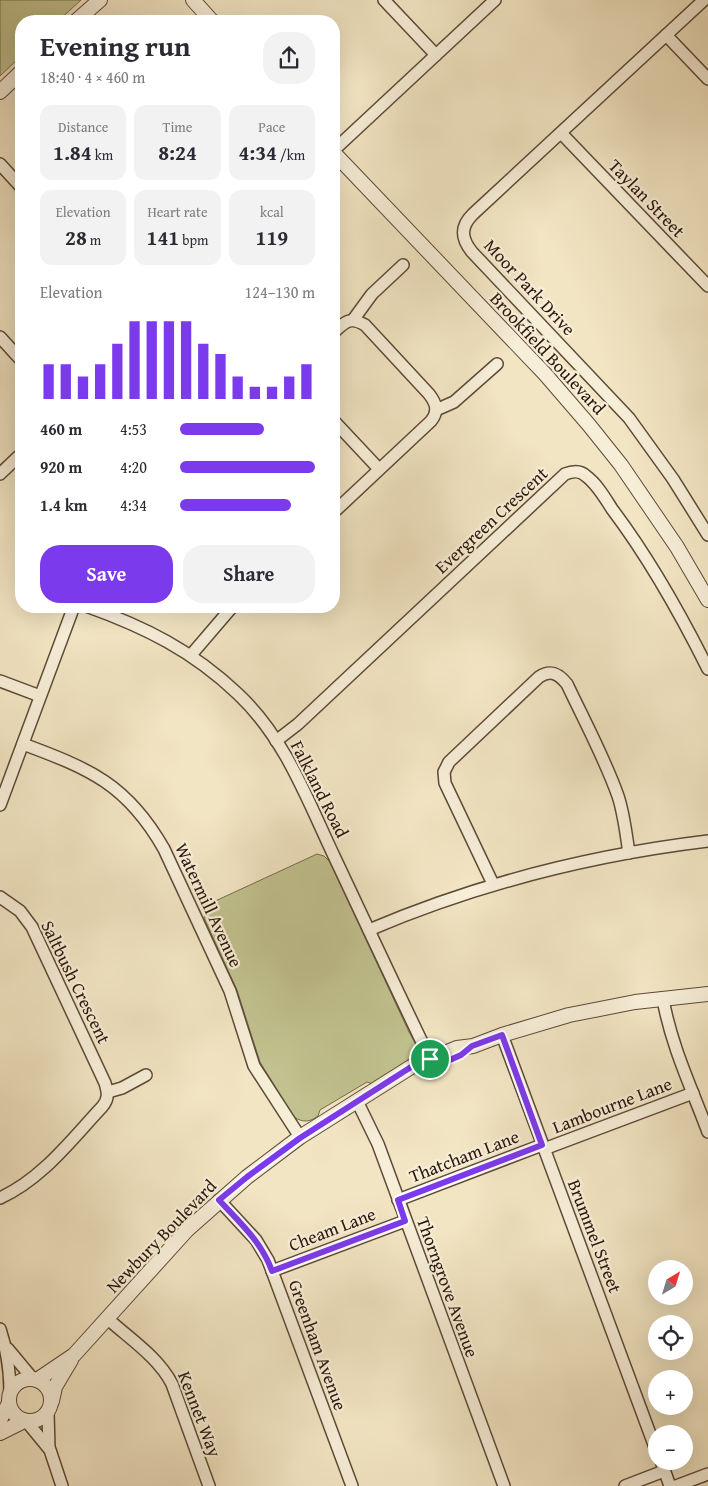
<!DOCTYPE html>
<meta charset="utf-8">
<style>
:root{--surface:#fff;--page:#f2f2f3;--text:#2b2b33;--muted:#7c7c81;--accent:#7c3aed}
body{margin:0;font-family:"Gentium Book Plus",serif;background:var(--page);color:var(--text);height:100vh;display:flex;flex-direction:column;font-size:19px;white-space:nowrap}
*{box-sizing:border-box;margin:0}
p{font-size:16px;color:var(--muted)}
.icon{flex:none;width:28px;height:28px;fill:none;stroke:currentColor;stroke-width:2;stroke-linecap:round;stroke-linejoin:round}
.map{position:relative;flex:1;overflow:hidden}
.sheet{position:absolute;left:15px;top:15px;width:325px;height:598px;display:flex;flex-direction:column;background:var(--surface);border-radius:20px;box-shadow:0 5px 20px #0002}
.sheet>*{flex:none}
.needle{width:32px;rotate:38deg}
.fabs{position:absolute;left:648px;top:1260px;display:grid;gap:10px}
.fabs a{display:grid;place-items:center;width:45px;height:45px;border-radius:50%;background:var(--surface);box-shadow:0 5px 20px #0002;font-size:25px}
.pin{position:absolute;display:grid;place-items:center;width:42px;height:42px;color:#fff;margin:-21px;border:2px solid #fff;border-radius:50%;box-shadow:0 1px 5px #0007}
.round{display:grid;place-items:center;flex:none;width:52px;height:52px;border-radius:20px;background:var(--page)}
.summary{display:flex;align-items:center;justify-content:space-between;height:85px;padding:0 25px}
h1{font-size:28px;font-weight:700;line-height:38px}
.metrics{display:grid;grid-template-columns:repeat(3,1fr);gap:8px;height:85px;padding:5px 25px}
.metrics div{display:grid;align-content:center;border-radius:12px;background:var(--page);text-align:center}
.metrics b{font-size:21px;font-weight:700}
.metrics small{font-size:14px;font-weight:400}
.metrics p{font-size:14px}
.chart{height:140px;padding:10px 25px}
.chart p{display:flex;justify-content:space-between}
.chart svg{width:100%;height:90px;margin-top:5px;stroke:var(--accent);stroke-width:6}
.button{display:flex;gap:10px;margin-top:auto;padding:10px 25px}
.button a{flex:1;height:58px;border-radius:20px;background:var(--accent);color:#fff;font-size:20px;font-weight:700;line-height:58px;text-align:center}
.button a+a{background:var(--page);color:var(--text)}
ul{padding:0 25px;list-style:none;font-size:16px}
li{display:grid;grid-template-columns:80px 60px 1fr;align-items:center;height:38px}
li i{height:12px;border-radius:6px;background:var(--accent)}
.map>svg:first-child{display:block}
.green{fill:#c1c28f;stroke:#766c4c}
.lines{fill:none;stroke-linecap:round;stroke-linejoin:round}
.minor-casing{stroke:#5d4a38;stroke-width:14}
.tertiary-casing{stroke:#5d4a38;stroke-width:16}
.minor{stroke:#f7eed8;stroke-width:11}
.tertiary{stroke:#f7eed8;stroke-width:14}
.route-casing{stroke:#fff;stroke-width:10}
.route{stroke:#7c3aed;stroke-width:6}
.labels{text-anchor:middle;dominant-baseline:central;stroke-width:4.5;stroke-linejoin:round;paint-order:stroke}
.street-label{font-size:18px;fill:#2b160a;stroke:#f7eed8}
</style>
<div class="map">
<svg width="708" height="1486" viewBox="0 0 708 1486">
<rect width="100%" height="100%" fill="#f2e5c3"/>
<filter id="stains"><feTurbulence type="fractalNoise" baseFrequency=".004" numOctaves="4"/><feColorMatrix values="0 0 0 0 .2 0 0 0 0 .09 0 0 0 0 .02 0 0 0 .5 -.17"/></filter>
<radialGradient id="worn" r=".72"><stop offset=".6" stop-color="#630" stop-opacity="0"/><stop offset="1" stop-color="#630" stop-opacity=".3"/></radialGradient>
<g class="green">
<path d="M0,0H81L58,21H21V56L0,76Z"/>
<path d="M317,854L324,856L330,862L409,1032L418,1048V1052L414,1060L373,1084L367,1082L320,1110L318,1116C310,1122 303,1123 294,1117L260,1062L237,990L204,918L206,909L211,903Z"/>
</g>
<g class="lines">
<defs>
<g id="minor">
<path d="M384,0L436,55"/>
<path d="M704,0L473,214C460,227 461,238 472,252L629,418L673,479L708,535"/>
<path d="M666,35L708,79"/>
<path d="M561,133L708,286"/>
<path d="M334,150L495,0"/>
<path d="M0,164L21,187"/>
<path d="M353,320L372,294L403,265"/>
<path d="M334,332C345,322 350,316 365,325L429,394C436,403 439,411 431,421L334,512"/>
<path d="M0,337L21,360"/>
<path d="M436,410L454,402L497,364"/>
<path d="M334,421L379,469"/>
<path d="M0,474L21,454"/>
<path d="M86,606C145,627 193,651 238,694C285,738 307,799 334,856C367,926 400,997 434,1067"/>
<path d="M191,655L233,606"/>
<path d="M0,681L40,696"/>
<path d="M276,741L298,724L565,474C573,471 580,470 586,476C597,484 605,498 612,509C649,558 680,613 708,669"/>
<path d="M23,744C90,769 127,784 164,849L230,991L254,1066L300,1137"/>
<path d="M0,805L74,606"/>
<path d="M493,884L445,783L444,772L449,762L539,677C551,669 559,674 567,684C584,720 605,759 618,796C624,814 626,834 629,853"/>
<path d="M0,897L20,911L32,927L105,1083C108,1093 109,1099 102,1107C71,1140 42,1179 0,1198"/>
<path d="M369,930C477,884 592,855 708,841"/>
<path d="M663,999C671,1045 692,1089 708,1132"/>
<path d="M502,1035L656,1450"/>
<path d="M108,1092L122,1088L146,1075"/>
<path d="M357,1101L378,1144L504,1486"/>
<path d="M544,1149L693,1093"/>
<path d="M219,1200L256,1240L268,1260L352,1486"/>
<path d="M398,1200L542,1145"/>
<path d="M272,1271L405,1221"/>
<path d="M108,1319C130,1339 158,1357 172,1384L209,1486"/>
<path d="M0,1329C7,1350 10,1370 10,1393"/>
<path d="M8,1349L33,1379"/>
<path d="M48,1413L49,1448"/>
<path d="M27,1422L50,1450L62,1486"/>
<path d="M661,1461L670,1486"/>
<path d="M625,1486L664,1471"/>
<path d="M676,1486L708,1474"/>
</g>
<g id="tertiary">
<path d="M193,0L212,21"/>
<path d="M76,21L100,0"/>
<path d="M0,92L21,72"/>
<path d="M334,153L545,374L589,425L621,465L677,547L708,600"/>
<circle cx="30" cy="1400" r="21"/>
<path d="M37,1380L74,1355L187,1230L247,1177L300,1137L411,1067L457,1048L473,1046L502,1035L569,1015L635,1002L708,994"/>
<path d="M52,1401L55,1387L71,1360"/>
<path d="M0,1420L9,1403"/>
<path d="M0,1433L24,1421"/>
</g>
</defs>
<use href="#minor" class="minor-casing"/>
<use href="#tertiary" class="tertiary-casing"/>
<use href="#minor" class="minor"/>
<use href="#tertiary" class="tertiary"/>
</g>
<g class="lines">
<defs>
<path id="route" d="M502,1035L542,1145L398,1200L405,1221L272,1271C261,1241 240,1223 219,1200L247,1177L300,1138L411,1067L430,1059L434,1067L461,1055L472,1046Z"/>
</defs>
<use href="#route" class="route-casing"/>
<use href="#route" class="route"/>
</g>
<g class="labels">
<g class="street-label">
<text transform="translate(647 198) rotate(46)">Taylan Street</text>
<text transform="translate(530 287) rotate(47)">Moor Park Drive</text>
<text transform="translate(548 353) rotate(47)">Brookfield Boulevard</text>
<text transform="translate(491 520) rotate(-43)">Evergreen Crescent</text>
<text transform="translate(320 789) rotate(63)">Falkland Road</text>
<text transform="translate(209 905) rotate(65)">Watermill Avenue</text>
<text transform="translate(76 982) rotate(64)">Saltbush Crescent</text>
<text transform="translate(612 1105) rotate(-21)">Lambourne Lane</text>
<text transform="translate(464 1156) rotate(-21)">Thatcham Lane</text>
<text transform="translate(332 1229) rotate(-21)">Cheam Lane</text>
<text transform="translate(161 1236) rotate(-46)">Newbury Boulevard</text>
<text transform="translate(595 1236) rotate(69)">Brummel Street</text>
<text transform="translate(448 1287) rotate(70)">Thorngrove Avenue</text>
<text transform="translate(318 1345) rotate(70)">Greenham Avenue</text>
<text transform="translate(200 1414) rotate(69)">Kennet Way</text>
</g>
</g>
<rect width="100%" height="100%" filter="url(#stains)"/>
<rect width="100%" height="100%" fill="url(#worn)"/>
</svg>
<div class="fabs">
<a><svg class="needle" viewBox="-14 -14 28 28"><path d="M0-13l5 13h-10z" fill="#e53935"/><path d="M0 13l5-13h-10z" fill="#7c7c81"/></svg></a>
<a><svg class="icon" aria-label="locate" viewBox="0 0 24 24"><circle cx="12" cy="12" r="6"/><path d="M12 2v4M12 18v4M2 12h4M18 12h4"/></svg></a>
<a>+</a>
<a>−</a>
</div>
<div class="pin" style="left:430px;top:1059px;background:#1e9e55"><svg class="icon" aria-label="arrive" viewBox="0 0 24 24"><path d="M6 21V4h12l-3 4 3 4H6"/></svg></div>
<section class="sheet">
<div class="summary"><div><h1>Evening run</h1><p>18:40 · 4 × 460 m</p></div><a class="round"><svg class="icon" aria-label="share" viewBox="0 0 24 24"><path d="M12 15V3M7 8l5-5 5 5M5 13v7h14v-7"/></svg></a></div>
<div class="metrics">
<div><p>Distance</p><b>1.84<small> km</small></b></div>
<div><p>Time</p><b>8:24</b></div>
<div><p>Pace</p><b>4:34<small> /km</small></b></div>
</div>
<div class="metrics">
<div><p>Elevation</p><b>28<small> m</small></b></div>
<div><p>Heart rate</p><b>141<small> bpm</small></b></div>
<div><p>kcal</p><b>119</b></div>
</div>
<div class="chart"><p><span>Elevation</span>124–130 m</p>
<svg viewBox="0 0 160 44" preserveAspectRatio="none"><path d="M5 44V27M15 44V27M25 44V33M35 44V27M45 44V17M55 44V6M65 44V6M75 44V6M85 44V6M95 44V17M105 44V22M115 44V33M125 44V38M135 44V38M145 44V33M155 44V27"/></svg>
</div>
<ul>
<li><b>460 m</b>4:53<i style="width:62%"></i></li>
<li><b>920 m</b>4:20<i style="width:100%"></i></li>
<li><b>1.4 km</b>4:34<i style="width:82%"></i></li>
</ul>
<div class="button"><a>Save</a><a>Share</a></div>
</section>
</div>
